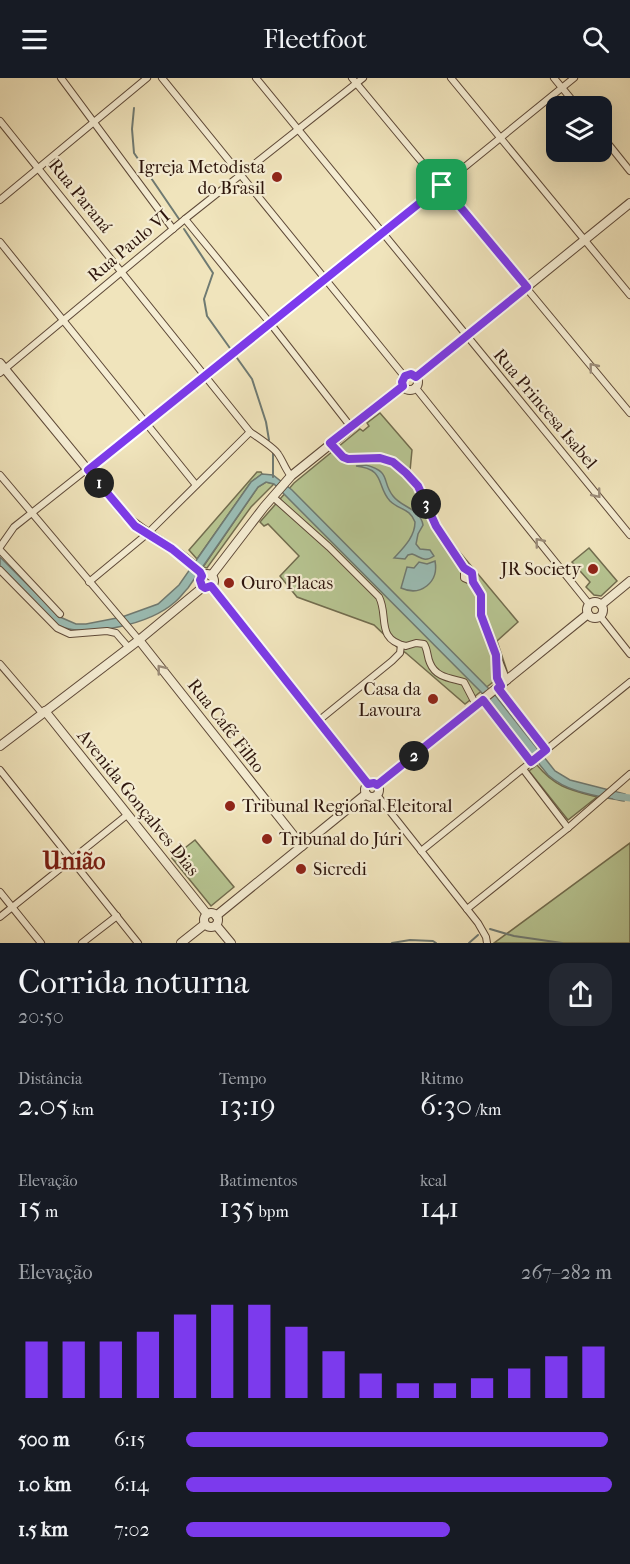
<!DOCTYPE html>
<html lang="pt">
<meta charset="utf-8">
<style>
:root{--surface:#171b24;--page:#242831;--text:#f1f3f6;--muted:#9ea1a6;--accent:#7c3aed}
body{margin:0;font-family:"IM FELL French Canon",serif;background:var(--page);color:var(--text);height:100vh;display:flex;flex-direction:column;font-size:22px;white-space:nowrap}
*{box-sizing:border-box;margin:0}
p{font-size:20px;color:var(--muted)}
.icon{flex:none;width:33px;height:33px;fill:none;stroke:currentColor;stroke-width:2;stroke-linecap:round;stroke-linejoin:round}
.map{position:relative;height:865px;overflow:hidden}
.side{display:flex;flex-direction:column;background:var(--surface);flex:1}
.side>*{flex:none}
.buttons{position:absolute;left:546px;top:18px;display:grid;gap:12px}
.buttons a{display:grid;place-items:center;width:66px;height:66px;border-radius:12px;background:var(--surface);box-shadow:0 6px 24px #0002;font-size:30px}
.pin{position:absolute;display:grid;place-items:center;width:51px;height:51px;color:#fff;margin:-26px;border-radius:12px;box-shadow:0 3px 9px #0006}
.km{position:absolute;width:30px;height:30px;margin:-15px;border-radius:50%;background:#222;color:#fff;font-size:16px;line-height:30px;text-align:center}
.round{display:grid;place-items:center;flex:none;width:63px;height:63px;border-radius:18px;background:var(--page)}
.head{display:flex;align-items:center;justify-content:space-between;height:102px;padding:0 18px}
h1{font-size:33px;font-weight:600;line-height:45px}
.figures{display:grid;grid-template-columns:repeat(3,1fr);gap:9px;height:102px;padding:6px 18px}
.figures div{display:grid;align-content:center}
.figures b{font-size:30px;font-weight:600}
.figures small{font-size:16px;font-weight:400}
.figures p{font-size:16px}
.chart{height:168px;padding:12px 18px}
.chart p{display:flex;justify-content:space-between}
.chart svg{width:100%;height:108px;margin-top:6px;stroke:var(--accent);stroke-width:6}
ul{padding:0 18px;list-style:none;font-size:20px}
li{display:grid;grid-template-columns:96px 72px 1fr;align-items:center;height:45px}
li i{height:15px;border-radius:8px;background:var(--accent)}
header{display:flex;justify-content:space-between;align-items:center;height:78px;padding:0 18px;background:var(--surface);font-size:27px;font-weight:600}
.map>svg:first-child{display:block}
.green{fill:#b7c592;stroke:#726d4f;stroke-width:1.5}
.water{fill:#9bbeb6;stroke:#6f7a72;stroke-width:1.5}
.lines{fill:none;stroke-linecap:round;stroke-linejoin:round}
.stream{stroke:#6f7a72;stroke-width:2}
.canal{stroke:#9bbeb6;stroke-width:7}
.minor-casing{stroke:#5e4938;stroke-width:8}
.tertiary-casing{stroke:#5e4938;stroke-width:10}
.minor{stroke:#f5edd3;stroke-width:6}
.tertiary{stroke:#f5edd3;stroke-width:8}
.oneway{stroke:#9b8c79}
.route-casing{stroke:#fff;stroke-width:12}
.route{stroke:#7c3aed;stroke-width:8}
.poi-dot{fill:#8f2418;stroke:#f5edd3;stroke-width:2}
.labels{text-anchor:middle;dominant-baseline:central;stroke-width:4.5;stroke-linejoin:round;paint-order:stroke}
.poi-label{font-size:18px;fill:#2d150c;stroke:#f5edd3;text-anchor:start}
.street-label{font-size:18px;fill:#2d150c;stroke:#f5edd3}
.district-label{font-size:24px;font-weight:bold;fill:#7a1f14;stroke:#f5edd3}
</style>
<header><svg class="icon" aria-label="menu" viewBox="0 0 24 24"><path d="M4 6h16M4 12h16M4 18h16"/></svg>Fleetfoot<svg class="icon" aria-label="search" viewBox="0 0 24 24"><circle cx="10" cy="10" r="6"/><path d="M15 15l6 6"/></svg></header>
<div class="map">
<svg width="630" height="865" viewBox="0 0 630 865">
<rect width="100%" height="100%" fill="#f0e4bc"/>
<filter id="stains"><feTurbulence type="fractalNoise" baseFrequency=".00333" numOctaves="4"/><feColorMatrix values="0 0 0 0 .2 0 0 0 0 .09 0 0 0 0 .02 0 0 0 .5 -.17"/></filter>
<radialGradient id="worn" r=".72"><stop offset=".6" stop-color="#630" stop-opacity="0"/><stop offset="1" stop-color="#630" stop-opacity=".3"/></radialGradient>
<g class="green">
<path d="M380,335L412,372L410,393L422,407L442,453L518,544L497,563L507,593L465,626L406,575L398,570L374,547L297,519L280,498L299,478L268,446L264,448L260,444L294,405L360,351L363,353L369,348L367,345Z"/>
<path d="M257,394H261L262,396L251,404L197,481L189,472Z"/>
<path d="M266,404L274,406L251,429L207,490L203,489L258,409Z"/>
<path d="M589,470L617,503L601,518L594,517L586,509L590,504L572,484Z"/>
<path d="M537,687C555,709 570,712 597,719L568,742L529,693Z"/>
<path d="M195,762L234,809L211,828L172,780Z"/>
<path d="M630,765V865H494Z"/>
</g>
<g class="water">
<path d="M366,387C392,394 381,403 393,418C402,430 420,430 423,447L418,456L416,466L420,471L430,472L434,478C424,485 421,479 412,476L408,477L405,481L394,480C403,470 415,459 415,444C410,430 399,432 390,423C376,408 386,391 356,388Z"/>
<path d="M262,396L273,397L292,412L495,617L555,693L570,702L625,716L624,723C598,718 568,715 548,697L481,614L274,406L266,404L258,409L188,510C184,514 180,520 175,524C150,546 90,560 59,548L0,489V479L60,539L76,546H86L122,539L158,526L179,507L251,404Z"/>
<path d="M435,483C439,504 421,519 401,510L407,489L414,490L419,484L427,486Z"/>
</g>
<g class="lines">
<g class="stream">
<path d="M134,30L132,51L134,75L179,141"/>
<path d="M184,151L213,195L204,221L207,238L252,301L266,344L269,362"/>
<path d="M273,375V399"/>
<path d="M490,851L514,858L562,865"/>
<path d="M392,865L410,862L433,863L436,865"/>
<path d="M469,865L478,857"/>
</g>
<path class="canal" d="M616,718L630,720"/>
<defs>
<g id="minor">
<path d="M61,0L173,151"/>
<path d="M162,0L404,298"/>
<path d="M256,0L630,457"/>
<path d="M352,0L630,335"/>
<path d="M451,0L630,217"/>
<path d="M554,0L577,28"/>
<path d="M0,43L250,354C256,358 275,371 278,376C283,383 285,391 291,398"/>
<path d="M602,58L630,93"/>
<path d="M0,122L147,0"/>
<path d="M185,141L270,245L351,349"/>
<path d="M0,164L196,407"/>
<path d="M0,295L185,141L363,0"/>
<path d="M415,309L589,526"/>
<path d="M330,365L343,379L348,381L380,380L393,384L406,395L418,408L436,448L464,490L472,495L473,504L481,517V537L507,603"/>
<path d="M0,397L139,562"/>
<path d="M273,419L329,469L379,519C389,538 375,561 406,568L416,565L424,566C428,572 427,579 430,585C436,600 451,600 464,604L476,627"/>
<path d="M0,469L14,449L333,196L574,0"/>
<path d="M0,472L60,536"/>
<path d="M464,490V500L473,504"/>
<path d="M0,492L57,550L70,556L107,553L116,555L129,570"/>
<path d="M89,504L147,456L250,354"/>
<path d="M211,508L368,706"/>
<path d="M600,538L630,576"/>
<path d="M497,582V600L501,608"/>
<path d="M0,586L42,635"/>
<path d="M498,610L546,672"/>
<path d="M483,622L530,684"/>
<path d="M317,644L392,583L400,575L401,567"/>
<path d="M523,691L568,750"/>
<path d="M0,692L138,865"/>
<path d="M377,717L478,845L486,859L487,865"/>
<path d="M421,773L630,604"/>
<path d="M0,814L41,865"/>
<path d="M467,831L568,750L630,696"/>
<path d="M0,839L127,737"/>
<path d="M82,865L117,838"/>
</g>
<g id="tertiary">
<path d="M0,285L124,436C145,458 189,475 202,498"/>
<circle cx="410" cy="304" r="8"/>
<path d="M416,299L630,125"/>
<circle cx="207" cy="503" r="7"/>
<path d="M211,498L264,429L291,398L403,308"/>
<circle cx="595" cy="532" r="8"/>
<path d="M601,527L630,503"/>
<path d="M139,562L302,768"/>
<path d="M45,633L207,836"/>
<path d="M0,668L139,562L203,509"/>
<circle cx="372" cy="712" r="7"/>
<path d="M377,707L588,536"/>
<circle cx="211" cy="842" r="7"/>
<path d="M216,838L366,716"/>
<path d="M216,847L231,865"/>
<path d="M181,865L205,846"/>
</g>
</defs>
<use href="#minor" class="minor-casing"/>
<use href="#tertiary" class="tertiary-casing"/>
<use href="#minor" class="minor"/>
<use href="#tertiary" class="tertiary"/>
</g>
<defs><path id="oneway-chevron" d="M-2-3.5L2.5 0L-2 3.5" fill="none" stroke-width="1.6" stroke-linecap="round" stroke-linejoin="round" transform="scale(1.5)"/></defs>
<g class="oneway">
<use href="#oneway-chevron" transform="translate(593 289) rotate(-129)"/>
<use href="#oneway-chevron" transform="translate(597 416) rotate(51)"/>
<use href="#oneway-chevron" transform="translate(539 464) rotate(-129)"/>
<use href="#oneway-chevron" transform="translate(161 591) rotate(-128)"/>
</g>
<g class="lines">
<defs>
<path id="route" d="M442,107L527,209L416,299L411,296L405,298L402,304L403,308L330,365L343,379L348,381L380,380L393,384L406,395L418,408L436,448L464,490L472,495L473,504L481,517V537L496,577L497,600L501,608L498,610L546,672L531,684L483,622L377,707L374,705L368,706L211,508L205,510L202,508L200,502L202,498L200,494L172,471L135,448L88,392Z"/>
</defs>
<use href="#route" class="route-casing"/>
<use href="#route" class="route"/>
</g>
<g class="poi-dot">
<circle cx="277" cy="99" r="6"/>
<circle cx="593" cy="491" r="6"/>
<circle cx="229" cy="505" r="6"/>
<circle cx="433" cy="621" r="6"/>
<circle cx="230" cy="728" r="6"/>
<circle cx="267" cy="761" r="6"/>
<circle cx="301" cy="791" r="6"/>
</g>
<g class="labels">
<g class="poi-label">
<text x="265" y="89" text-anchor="end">Igreja Metodista<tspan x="265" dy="21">do Brasil</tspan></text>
<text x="581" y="491" text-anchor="end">JR Society</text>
<text x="241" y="505">Ouro Placas</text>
<text x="421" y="611" text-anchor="end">Casa da<tspan x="421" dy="21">Lavoura</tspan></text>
<text x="242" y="728">Tribunal Regional Eleitoral</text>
<text x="279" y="761">Tribunal do Júri</text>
<text x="313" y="791">Sicredi</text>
</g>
<g class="street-label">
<text transform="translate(80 118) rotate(51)">Rua Paraná</text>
<text transform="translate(129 168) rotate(-40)">Rua Paulo VI</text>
<text transform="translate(545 331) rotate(50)">Rua Princesa Isabel</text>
<text transform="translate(226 648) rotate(52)">Rua Café Filho</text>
<text transform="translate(138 725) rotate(51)">Avenida Gonçalves Dias</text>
</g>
<g class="district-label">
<text x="74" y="783">União</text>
</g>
</g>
<rect width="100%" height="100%" filter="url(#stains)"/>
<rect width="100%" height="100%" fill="url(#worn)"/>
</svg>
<div class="buttons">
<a><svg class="icon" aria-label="layers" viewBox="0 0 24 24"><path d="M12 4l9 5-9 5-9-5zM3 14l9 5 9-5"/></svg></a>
</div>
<div class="pin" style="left:442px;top:107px;background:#1e9e55"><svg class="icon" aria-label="arrive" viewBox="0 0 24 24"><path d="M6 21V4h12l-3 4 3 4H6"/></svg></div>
<b class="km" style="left:99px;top:405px">1</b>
<b class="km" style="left:414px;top:678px">2</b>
<b class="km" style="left:426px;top:426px">3</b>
</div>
<section class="side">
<div class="head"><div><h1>Corrida noturna</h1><p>20:50</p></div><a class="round"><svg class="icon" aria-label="share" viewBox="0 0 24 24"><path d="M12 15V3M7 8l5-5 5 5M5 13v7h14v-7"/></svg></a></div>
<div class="figures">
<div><p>Distância</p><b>2.05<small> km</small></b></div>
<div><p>Tempo</p><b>13:19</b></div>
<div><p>Ritmo</p><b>6:30<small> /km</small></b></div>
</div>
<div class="figures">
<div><p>Elevação</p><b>15<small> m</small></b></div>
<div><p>Batimentos</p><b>135<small> bpm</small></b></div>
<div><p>kcal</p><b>141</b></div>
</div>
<div class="chart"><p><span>Elevação</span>267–282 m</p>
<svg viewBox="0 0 160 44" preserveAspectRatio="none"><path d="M5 44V21M15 44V21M25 44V21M35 44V17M45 44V10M55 44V6M65 44V6M75 44V15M85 44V25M95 44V34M105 44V38M115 44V38M125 44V36M135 44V32M145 44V27M155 44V23"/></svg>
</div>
<ul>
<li><b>500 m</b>6:15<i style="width:99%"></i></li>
<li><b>1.0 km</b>6:14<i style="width:100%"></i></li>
<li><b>1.5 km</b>7:02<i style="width:62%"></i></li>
</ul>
</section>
